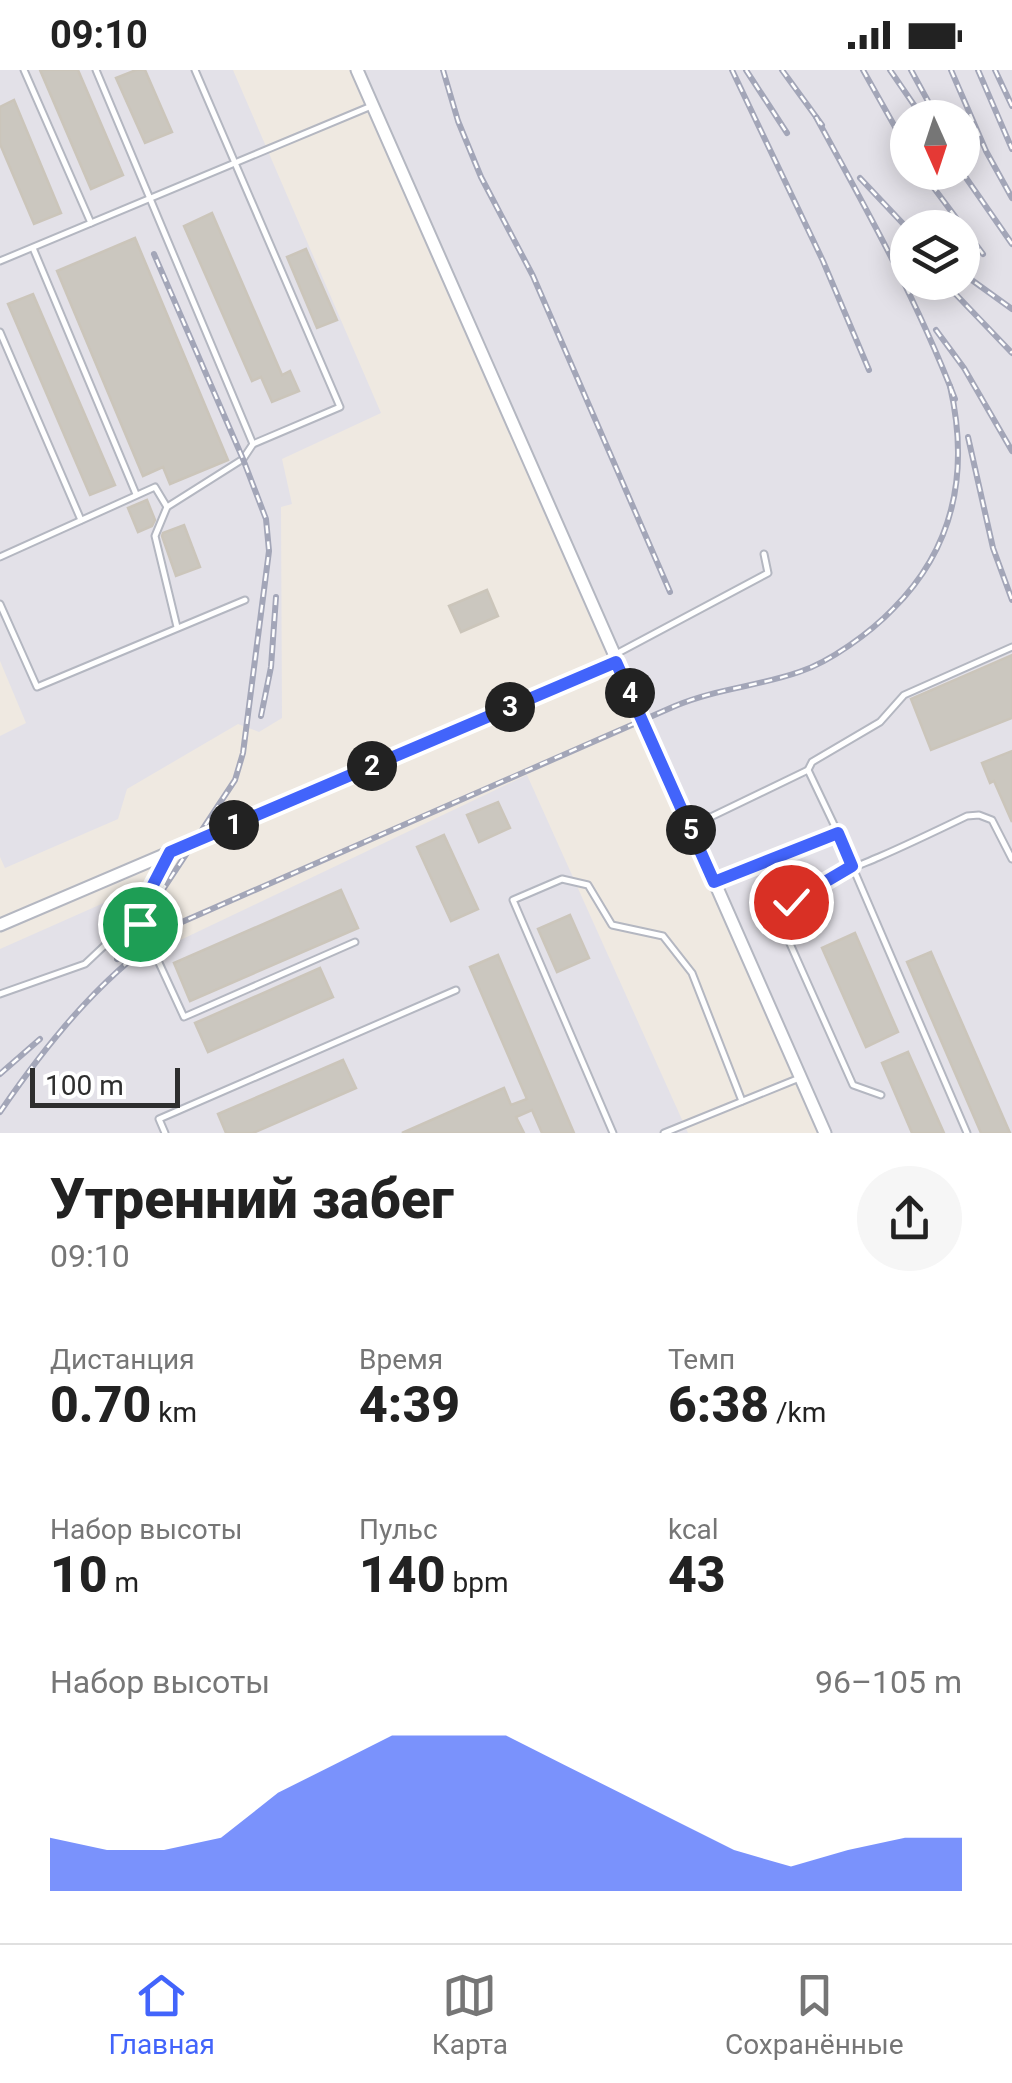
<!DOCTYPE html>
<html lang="ru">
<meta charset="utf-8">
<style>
:root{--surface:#fff;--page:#f6f6f6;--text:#222;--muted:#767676;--line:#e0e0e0;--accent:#4264fb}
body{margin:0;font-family:Roboto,sans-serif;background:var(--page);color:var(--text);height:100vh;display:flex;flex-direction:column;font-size:38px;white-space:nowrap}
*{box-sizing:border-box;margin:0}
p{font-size:32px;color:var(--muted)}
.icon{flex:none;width:55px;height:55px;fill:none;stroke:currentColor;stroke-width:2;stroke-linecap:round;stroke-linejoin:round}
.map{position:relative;height:1063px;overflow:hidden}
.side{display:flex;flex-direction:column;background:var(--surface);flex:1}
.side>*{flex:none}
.needle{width:65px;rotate:177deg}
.fabs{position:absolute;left:890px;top:30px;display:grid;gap:20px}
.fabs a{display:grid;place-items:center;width:90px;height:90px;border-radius:50%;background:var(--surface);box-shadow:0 5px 25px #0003;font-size:50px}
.scale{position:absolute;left:30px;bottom:25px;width:150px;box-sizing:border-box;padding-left:10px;border:5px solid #2e2e2e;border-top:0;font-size:28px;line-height:35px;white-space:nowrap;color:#2e2e2e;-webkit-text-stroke:8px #fff;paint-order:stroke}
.pin{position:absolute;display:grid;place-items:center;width:85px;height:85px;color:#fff;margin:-42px;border:5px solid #fff;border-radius:50%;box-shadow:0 2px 10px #0007}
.km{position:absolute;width:50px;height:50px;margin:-25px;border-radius:50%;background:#222;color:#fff;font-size:28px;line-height:50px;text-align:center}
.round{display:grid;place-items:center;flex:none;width:105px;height:105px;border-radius:52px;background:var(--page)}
.head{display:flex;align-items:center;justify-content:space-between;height:170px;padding:0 50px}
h1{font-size:55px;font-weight:800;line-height:75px}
.metrics{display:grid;grid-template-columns:repeat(3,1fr);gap:15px;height:170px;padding:10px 50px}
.metrics div{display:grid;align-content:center}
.metrics b{font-size:50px;font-weight:800}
.metrics small{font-size:28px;font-weight:400}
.metrics p{font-size:28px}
.chart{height:280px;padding:20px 50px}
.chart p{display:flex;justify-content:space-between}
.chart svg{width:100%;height:180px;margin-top:10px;fill:var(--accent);opacity:.7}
.status{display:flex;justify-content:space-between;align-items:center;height:70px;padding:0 50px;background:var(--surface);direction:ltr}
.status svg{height:28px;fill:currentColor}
.dock{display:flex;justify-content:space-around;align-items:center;height:140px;border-top:2px solid var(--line);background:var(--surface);font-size:28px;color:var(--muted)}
.dock a{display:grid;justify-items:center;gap:5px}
.dock .on{color:var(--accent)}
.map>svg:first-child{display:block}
.industrial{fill:#e3e1e8;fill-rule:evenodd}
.building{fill:#cbc7bf;stroke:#cbc5ba;stroke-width:2.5}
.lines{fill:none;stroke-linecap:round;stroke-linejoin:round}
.service-casing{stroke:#b4b7c1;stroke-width:9}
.minor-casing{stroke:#b4b7c1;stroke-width:15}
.service{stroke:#fff;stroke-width:5}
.minor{stroke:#fff;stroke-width:11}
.rail-casing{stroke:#a3a6b8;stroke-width:6}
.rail{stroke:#fff;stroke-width:2.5;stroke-dasharray:8;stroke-linecap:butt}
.route-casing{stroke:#fff;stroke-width:20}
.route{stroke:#4264fb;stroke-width:12}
</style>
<div class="status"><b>09:10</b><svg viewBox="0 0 49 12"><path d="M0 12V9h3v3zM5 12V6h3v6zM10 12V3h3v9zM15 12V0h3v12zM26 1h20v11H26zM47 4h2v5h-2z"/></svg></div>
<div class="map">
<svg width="1012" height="1063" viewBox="0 0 1012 1063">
<rect width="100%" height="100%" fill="#efe9e1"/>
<g class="industrial">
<path d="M0,0H233L381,343L282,389L292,434L281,437L282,648L259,662L238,654L127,719L118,749L5,798L0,787V666L26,653L0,591Z"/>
<path d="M357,0H1012V1063H826ZM908,48H962V102H908ZM908,158H962V212H908Z"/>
<path d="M527,705L688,1063H0V879L124,824L151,884Z"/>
</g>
<g class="building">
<path d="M40,0H78L123,105L91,119Z"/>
<path d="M136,0H145L172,62L145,73L116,8Z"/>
<path d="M14,30L61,143L34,154L0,74V37Z"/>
<path d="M212,143L282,305L290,301L299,321L272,332L261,307L252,311L184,156Z"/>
<path d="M135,168L228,390L170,414L163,397L143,406L57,201Z"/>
<path d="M306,179L337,250L317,258L287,187Z"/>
<path d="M33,224L115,415L90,425L8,234Z"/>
<path d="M147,430L155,450L152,456L138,462L128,438Z"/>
<path d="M184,455L200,497L176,506L162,466L163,463Z"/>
<path d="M487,520L498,546L461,562L449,536Z"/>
<path d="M1012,585V648L931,680L911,629Z"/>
<path d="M1012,681V752L994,711L990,713L982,693Z"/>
<path d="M498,732L510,758L479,772L467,745Z"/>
<path d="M444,765L478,839L451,851L417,777Z"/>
<path d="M341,820L358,858L190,931L174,893Z"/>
<path d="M570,845L589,888L557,902L538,859Z"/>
<path d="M855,863L898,962L866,977L822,878Z"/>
<path d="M931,882L1010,1063H981L907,892Z"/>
<path d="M498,885L574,1063H542L532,1040L516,1047L524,1063H402L504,1018L511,1035L527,1029L470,897Z"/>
<path d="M320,898L333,927L208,982L195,953Z"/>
<path d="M908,982L944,1063H912L882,993Z"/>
<path d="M343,990L356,1018L253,1063H226L218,1044Z"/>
</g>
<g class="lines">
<defs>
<g id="service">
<path d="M24,0L91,153"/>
<path d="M195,0L340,337L253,374"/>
<path d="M33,178L136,424"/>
<path d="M0,191L369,37"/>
<path d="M0,262L81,450"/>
<path d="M167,437L155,466L177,557"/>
<path d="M0,487L155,417L167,437L243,389L253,374L96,0"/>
<path d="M0,534L37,617L245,530"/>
<path d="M616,584L768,503L764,484"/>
<path d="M808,700L812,692L880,652L904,625L1012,577"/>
<path d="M692,756L808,700L838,763L717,811"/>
<path d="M838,763L967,1063"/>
<path d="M137,845L184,947L355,872"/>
<path d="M0,924L85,894L137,845L169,785"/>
<path d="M881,1025L853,1015L779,849C802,816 844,802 879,787C909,774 938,760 967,746L979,745L992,750L1012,789"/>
<path d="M165,1063L159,1049L456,920"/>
<path d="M613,1063L513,830L562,809L588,815L612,855L663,866L692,903L742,1031"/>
<path d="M664,1063L797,1009"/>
</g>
<g id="minor">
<path d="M357,0L825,1063"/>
<path d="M0,855L616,592"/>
</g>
</defs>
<use href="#service" class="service-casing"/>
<use href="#minor" class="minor-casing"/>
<use href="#service" class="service"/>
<use href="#minor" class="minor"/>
<defs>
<g id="rail">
<path d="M443,0L458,51L481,107L533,206L670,522"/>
<path d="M732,0L823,191L869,300"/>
<path d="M746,0L787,63"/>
<path d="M782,0L822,55"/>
<path d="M863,0L908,80"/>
<path d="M890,0L923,48"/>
<path d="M911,0L935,44"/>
<path d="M951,0L986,81L1012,128"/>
<path d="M978,0L1012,79"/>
<path d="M995,0L1012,36"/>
<path d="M816,47C867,140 917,230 955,329"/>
<path d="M922,102L983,184"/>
<path d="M962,102L1012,174"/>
<path d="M860,108L908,159"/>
<path d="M962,203L1012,239"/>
<path d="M944,212L1012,283"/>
<path d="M936,260L964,298L1012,381"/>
<path d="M968,367L993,478L1012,530"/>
<path d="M261,646L271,597L276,527"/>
<path d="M117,889L235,710L243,683L269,481L266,449L243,389L154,184"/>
<path d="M0,1004L40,969"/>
<path d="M0,1042C50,969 107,899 182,852C346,780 510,707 675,636C715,619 759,616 799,602C830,592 871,562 893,539C956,476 969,399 950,316"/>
</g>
</defs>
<use href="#rail" class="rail-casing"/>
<use href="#rail" class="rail"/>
</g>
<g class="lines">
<defs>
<path id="route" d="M140,854L138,844L170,782L616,592L714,812L838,763L852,796L791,832"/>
</defs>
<use href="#route" class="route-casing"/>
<use href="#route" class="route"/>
</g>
</svg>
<div class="fabs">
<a><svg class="needle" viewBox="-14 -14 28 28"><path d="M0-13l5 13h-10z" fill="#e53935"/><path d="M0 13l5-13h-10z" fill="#767676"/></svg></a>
<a><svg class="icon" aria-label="layers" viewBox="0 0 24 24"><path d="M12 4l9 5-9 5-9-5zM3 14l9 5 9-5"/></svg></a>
</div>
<div class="scale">100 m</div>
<div class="pin" style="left:140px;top:854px;background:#1e9e55"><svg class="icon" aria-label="arrive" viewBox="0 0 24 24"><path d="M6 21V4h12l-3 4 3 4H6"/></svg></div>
<div class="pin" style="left:791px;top:832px;background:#d93025"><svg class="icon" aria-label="check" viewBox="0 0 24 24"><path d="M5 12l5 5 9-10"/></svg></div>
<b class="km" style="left:234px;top:755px">1</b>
<b class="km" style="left:372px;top:696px">2</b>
<b class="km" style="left:510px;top:637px">3</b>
<b class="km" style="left:630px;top:623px">4</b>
<b class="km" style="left:691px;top:760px">5</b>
</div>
<section class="side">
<div class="head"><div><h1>Утренний забег</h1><p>09:10</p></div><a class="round"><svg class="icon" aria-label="share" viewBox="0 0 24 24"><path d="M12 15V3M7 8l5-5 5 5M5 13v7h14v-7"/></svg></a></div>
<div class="metrics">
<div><p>Дистанция</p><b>0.70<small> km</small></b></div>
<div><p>Время</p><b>4:39</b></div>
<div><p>Темп</p><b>6:38<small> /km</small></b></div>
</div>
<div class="metrics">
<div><p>Набор высоты</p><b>10<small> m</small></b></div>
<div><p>Пульс</p><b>140<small> bpm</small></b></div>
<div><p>kcal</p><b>43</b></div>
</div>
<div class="chart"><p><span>Набор высоты</span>96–105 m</p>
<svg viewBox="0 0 160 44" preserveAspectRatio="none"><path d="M0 44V31L10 34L20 34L30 31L40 20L50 13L60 6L70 6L80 6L90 13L100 20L110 27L120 34L130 38L140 34L150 31L160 31V44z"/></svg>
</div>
</section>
<nav class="dock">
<a class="on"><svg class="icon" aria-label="home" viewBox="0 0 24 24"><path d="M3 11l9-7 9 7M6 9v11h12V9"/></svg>Главная</a>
<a><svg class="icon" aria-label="map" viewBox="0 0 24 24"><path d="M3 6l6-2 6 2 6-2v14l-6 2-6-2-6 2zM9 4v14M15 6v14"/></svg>Карта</a>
<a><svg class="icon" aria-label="saved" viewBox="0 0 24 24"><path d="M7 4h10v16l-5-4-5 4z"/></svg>Сохранённые</a>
</nav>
